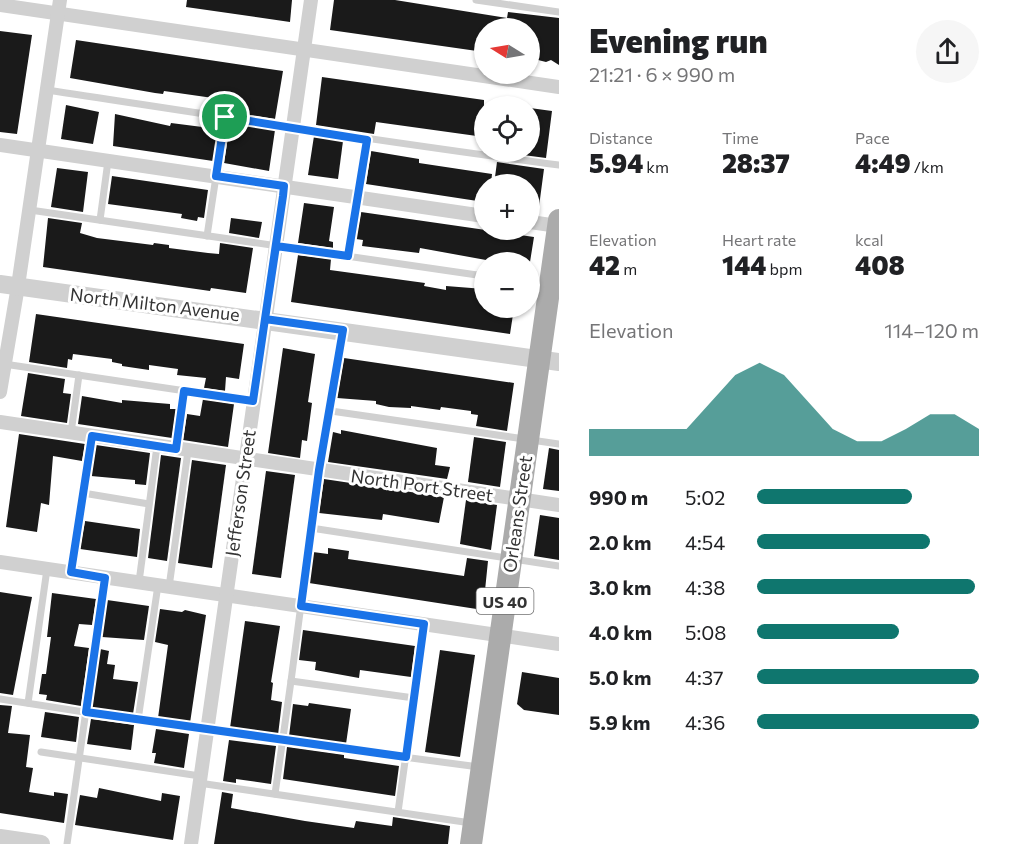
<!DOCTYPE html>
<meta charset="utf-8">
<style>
:root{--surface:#fff;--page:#f6f6f6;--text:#202124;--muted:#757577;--accent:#0f766e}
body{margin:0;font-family:Commissioner,sans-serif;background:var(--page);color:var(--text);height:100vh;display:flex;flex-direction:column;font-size:22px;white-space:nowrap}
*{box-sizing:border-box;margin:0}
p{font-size:20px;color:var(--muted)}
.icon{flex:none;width:33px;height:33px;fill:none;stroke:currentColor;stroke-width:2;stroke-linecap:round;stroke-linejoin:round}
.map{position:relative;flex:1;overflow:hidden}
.panel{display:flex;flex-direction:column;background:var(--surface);width:450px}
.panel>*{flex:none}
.needle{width:39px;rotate:281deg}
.buttons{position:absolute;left:474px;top:18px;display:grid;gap:12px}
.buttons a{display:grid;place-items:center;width:66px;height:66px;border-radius:50%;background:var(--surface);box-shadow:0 2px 4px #0004;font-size:30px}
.pin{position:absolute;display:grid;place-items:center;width:51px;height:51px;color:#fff;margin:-26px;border:3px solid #fff;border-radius:50%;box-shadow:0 2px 6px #0007}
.round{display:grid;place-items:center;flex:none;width:63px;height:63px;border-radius:32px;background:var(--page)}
.head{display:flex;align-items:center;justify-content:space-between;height:102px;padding:0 30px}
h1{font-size:33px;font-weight:800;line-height:45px}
.metrics{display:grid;grid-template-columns:repeat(3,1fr);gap:9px;height:102px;padding:6px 30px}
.metrics div{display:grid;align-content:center}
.metrics b{font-size:26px;font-weight:800}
.metrics small{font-size:16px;font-weight:400}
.metrics p{font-size:16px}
.chart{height:168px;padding:12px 30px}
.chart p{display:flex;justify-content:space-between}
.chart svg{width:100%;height:108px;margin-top:6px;fill:var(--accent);opacity:.7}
ul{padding:0 30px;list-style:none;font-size:20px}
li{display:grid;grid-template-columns:96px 72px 1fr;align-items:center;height:45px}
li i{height:15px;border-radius:8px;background:var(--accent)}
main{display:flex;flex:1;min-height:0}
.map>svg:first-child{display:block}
.building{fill:#1a1a1a}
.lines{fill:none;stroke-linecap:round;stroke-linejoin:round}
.service{stroke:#d0d0d0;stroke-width:7}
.minor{stroke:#d0d0d0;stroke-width:14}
.tertiary{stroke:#d0d0d0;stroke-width:18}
.primary{stroke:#ababab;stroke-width:22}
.route-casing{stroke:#fff;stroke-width:12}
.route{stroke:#1a73e8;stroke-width:8}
.labels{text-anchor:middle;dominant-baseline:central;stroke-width:6;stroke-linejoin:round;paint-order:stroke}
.shield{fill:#fff;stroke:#707070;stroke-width:1.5}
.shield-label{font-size:16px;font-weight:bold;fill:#333}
.street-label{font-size:18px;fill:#333;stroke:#fff}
</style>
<main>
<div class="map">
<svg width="559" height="844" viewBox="0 0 559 844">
<rect width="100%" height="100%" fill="#fff"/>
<g class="building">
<path d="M187,0H292L290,22L186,7Z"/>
<path d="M334,0H395L507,18L508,12L559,18V65L551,60L546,62L530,58V28H484V52L330,30Z"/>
<path d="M0,31L32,35L17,134L0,132Z"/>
<path d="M76,40L283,71L275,119L242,114L244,103L241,102L164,91L163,94L155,93L70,78Z"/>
<path d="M322,77L484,100V137L376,122L374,134L316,125Z"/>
<path d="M66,105L99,112L93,144L61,139Z"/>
<path d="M530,108L552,111L546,158L500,152H530Z"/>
<path d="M115,114L170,126L171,123L218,129L213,161L113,146Z"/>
<path d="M240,125L275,130L269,171L224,163L229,130L239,132Z"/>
<path d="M314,136L343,141L338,179L308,175Z"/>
<path d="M371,151L419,159V163L492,174L491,184H484V202L366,184Z"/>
<path d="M497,162L544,169L538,214L530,213V184H513L514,180L495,177Z"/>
<path d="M57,168L88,172L83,212L51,207Z"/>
<path d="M112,176L208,190L204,218L198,217L197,221L181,218L182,214L108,204Z"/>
<path d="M304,203L334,207L329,241L333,242V248L298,243Z"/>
<path d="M361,212L534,237L530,262L486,260L420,248L419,253L362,246L363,240L356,239Z"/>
<path d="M48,218L82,223L80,233L97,238L153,245L154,243L169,245V248L208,253L219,254L220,243L253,248L246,293L211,288L210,291L43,267Z"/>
<path d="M231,218L262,222L259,238L229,233Z"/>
<path d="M298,255L331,259L330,270L425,283L424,286L446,290V286L484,289L482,304L484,308H514L510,334L291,302Z"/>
<path d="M36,314L244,344L239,379L226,377L225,391L204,388L206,378L177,375L178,369L149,365V370L122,366V364L112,362V359L73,354L72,360L68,359L67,368L29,362Z"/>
<path d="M283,348L315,354L308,402L312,403L307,441L302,440L300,458L268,453Z"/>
<path d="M344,358L514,383L507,431L476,426L478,415L471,414V411L441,407L440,410L411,406V408L389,407L376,404V401L337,398Z"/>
<path d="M28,373L65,379L63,393L71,394L67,423L21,416Z"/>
<path d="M82,396L122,403V400L170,404V409H176L172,438L78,424Z"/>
<path d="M203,399L234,404L228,447L183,440L187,414L200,416Z"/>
<path d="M341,430L437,448L435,465L450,467L447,479L328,462L333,432L341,434Z"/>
<path d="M19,434L85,444L82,461L53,456L49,505L41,503L37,532L6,527Z"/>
<path d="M474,437L506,442L500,487L468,482Z"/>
<path d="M96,445L150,453L146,485L135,484V480L91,476Z"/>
<path d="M549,448L559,450V491L543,489Z"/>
<path d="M161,455L181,458L167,561L148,558Z"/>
<path d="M192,460L226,465L212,568L178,563Z"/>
<path d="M266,471L295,475L281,578L252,574Z"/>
<path d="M324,479L444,497L439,523L383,514L382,520L319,513Z"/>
<path d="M466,500L497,505L491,550L460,544Z"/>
<path d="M540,515L559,518V560L534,556Z"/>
<path d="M85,521L140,529L137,557L80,549Z"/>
<path d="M328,548L349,551L348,559L464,576L467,558L488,561L483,610L309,583L313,552L328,554Z"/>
<path d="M0,592L32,597L13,695L0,693Z"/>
<path d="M52,593L96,599L92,625L79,624L74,646L89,648L81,706L46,700L47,695L39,694L42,674H46L51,637H47Z"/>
<path d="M107,600L149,606L144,640L102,637Z"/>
<path d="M160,609L182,612L185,610L206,615L190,723L158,718L168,645L155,642Z"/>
<path d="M245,621L280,626L271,682L273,683L271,700L282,702L278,735L230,728Z"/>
<path d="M303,630L415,646L411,677L360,670L359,678L315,670L316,662L299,660Z"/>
<path d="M100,649L109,651L107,664L115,665L113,679L138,682L133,714L92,708Z"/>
<path d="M440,650L475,655L460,757L425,752Z"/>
<path d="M522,672L559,678V715L524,710L517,704Z"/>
<path d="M309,703L351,709L346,744L289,736L293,704L308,706Z"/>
<path d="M0,705L12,706L8,733L30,735L26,767L33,768L29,792L54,796V792L68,794L64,823L0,813Z"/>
<path d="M45,712L79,717L76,742L41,737Z"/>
<path d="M91,719L134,725L131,750L87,744Z"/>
<path d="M156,729L189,734L184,768L154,763L156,753H152Z"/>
<path d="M229,740L276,746L271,784L236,779V783L223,781Z"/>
<path d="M287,747L344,755V758L399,766L395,796L283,779Z"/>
<path d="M99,788L161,801L162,793L180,796L173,840L75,825L80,795L97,798Z"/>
<path d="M222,792L233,794L231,808L305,821L354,828L356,821L392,826L393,817L450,826L448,844H214Z"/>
</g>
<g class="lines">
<g class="service">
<path d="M476,0L559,12"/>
<path d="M47,90C218,116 388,143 559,165"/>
<path d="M30,210L484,276"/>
<path d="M100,220L108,161"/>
<path d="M207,236L225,117"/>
<path d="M348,256L367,140"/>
<path d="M530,283L548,285"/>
<path d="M4,364L253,401"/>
<path d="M331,411L559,444"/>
<path d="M71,433L79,375"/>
<path d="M176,449L184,391"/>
<path d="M83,493L149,504"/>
<path d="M311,528L559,566"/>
<path d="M71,572L92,436"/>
<path d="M139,582L157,446"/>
<path d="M169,587L188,451"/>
<path d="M291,681L311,528L342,333"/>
<path d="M0,699L207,731L479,767"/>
<path d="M28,703L47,569"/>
<path d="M138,720L158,585"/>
<path d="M41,752L200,776"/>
<path d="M199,783L471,823"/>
<path d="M275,794L291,681L414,698"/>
<path d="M398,812L424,624"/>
<path d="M67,844L105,577"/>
</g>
<g class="minor">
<path d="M0,5L559,87"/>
<path d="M0,145L484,216"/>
<path d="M530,222L558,226"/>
<path d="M0,392L18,286L60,0"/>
<path d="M0,422L559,505"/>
<path d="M0,562L559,644"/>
<path d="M191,844L311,0"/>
</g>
<g class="tertiary">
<path d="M0,284L559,362"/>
<path d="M0,838L41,844"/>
</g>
<path class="primary" d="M471,844L559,220"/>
</g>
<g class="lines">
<defs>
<path id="route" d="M225,117L216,176L284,186L283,196L253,401L184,391L176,449L92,436L71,572L105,578L86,712L406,757L424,624L301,606L319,470L343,330L265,319L276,246L348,256L367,140L225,117"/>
</defs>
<use href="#route" class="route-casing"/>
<use href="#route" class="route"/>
</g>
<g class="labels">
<rect class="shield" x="476.5" y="588" width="57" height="26" rx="4.5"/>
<g class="shield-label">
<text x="505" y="601">US 40</text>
</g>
<g class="street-label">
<text transform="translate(155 304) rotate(7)">North Milton Avenue</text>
<text transform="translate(422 485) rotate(8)">North Port Street</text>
<text transform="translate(240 493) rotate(-82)">Jefferson Street</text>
<text transform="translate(517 514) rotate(-82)">Orleans Street</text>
</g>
</g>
</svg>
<div class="buttons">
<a><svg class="needle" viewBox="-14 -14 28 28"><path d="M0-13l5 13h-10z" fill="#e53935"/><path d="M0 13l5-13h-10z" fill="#757577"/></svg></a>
<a><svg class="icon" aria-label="locate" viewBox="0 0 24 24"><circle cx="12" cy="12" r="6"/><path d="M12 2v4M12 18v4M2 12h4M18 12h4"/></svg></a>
<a>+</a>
<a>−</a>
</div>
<div class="pin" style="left:225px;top:117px;background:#1e9e55"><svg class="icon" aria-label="arrive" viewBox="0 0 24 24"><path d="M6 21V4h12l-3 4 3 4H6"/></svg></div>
</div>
<section class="panel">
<div class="head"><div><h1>Evening run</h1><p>21:21 · 6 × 990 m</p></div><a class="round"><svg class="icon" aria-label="share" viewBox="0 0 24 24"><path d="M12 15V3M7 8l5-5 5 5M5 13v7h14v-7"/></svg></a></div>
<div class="metrics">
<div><p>Distance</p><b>5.94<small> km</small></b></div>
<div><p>Time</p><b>28:37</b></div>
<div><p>Pace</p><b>4:49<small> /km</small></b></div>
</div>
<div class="metrics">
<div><p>Elevation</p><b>42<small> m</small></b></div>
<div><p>Heart rate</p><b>144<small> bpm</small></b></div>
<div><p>kcal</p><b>408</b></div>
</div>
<div class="chart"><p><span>Elevation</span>114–120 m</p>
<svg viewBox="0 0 160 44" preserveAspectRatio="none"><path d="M0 44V33L10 33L20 33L30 33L40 33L50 22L60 11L70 6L80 11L90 22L100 33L110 38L120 38L130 33L140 27L150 27L160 33V44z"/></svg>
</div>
<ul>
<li><b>990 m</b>5:02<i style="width:70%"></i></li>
<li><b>2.0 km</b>4:54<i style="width:78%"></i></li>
<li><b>3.0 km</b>4:38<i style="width:98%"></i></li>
<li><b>4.0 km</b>5:08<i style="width:64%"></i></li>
<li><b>5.0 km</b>4:37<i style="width:100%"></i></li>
<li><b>5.9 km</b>4:36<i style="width:100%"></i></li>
</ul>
</section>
</main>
